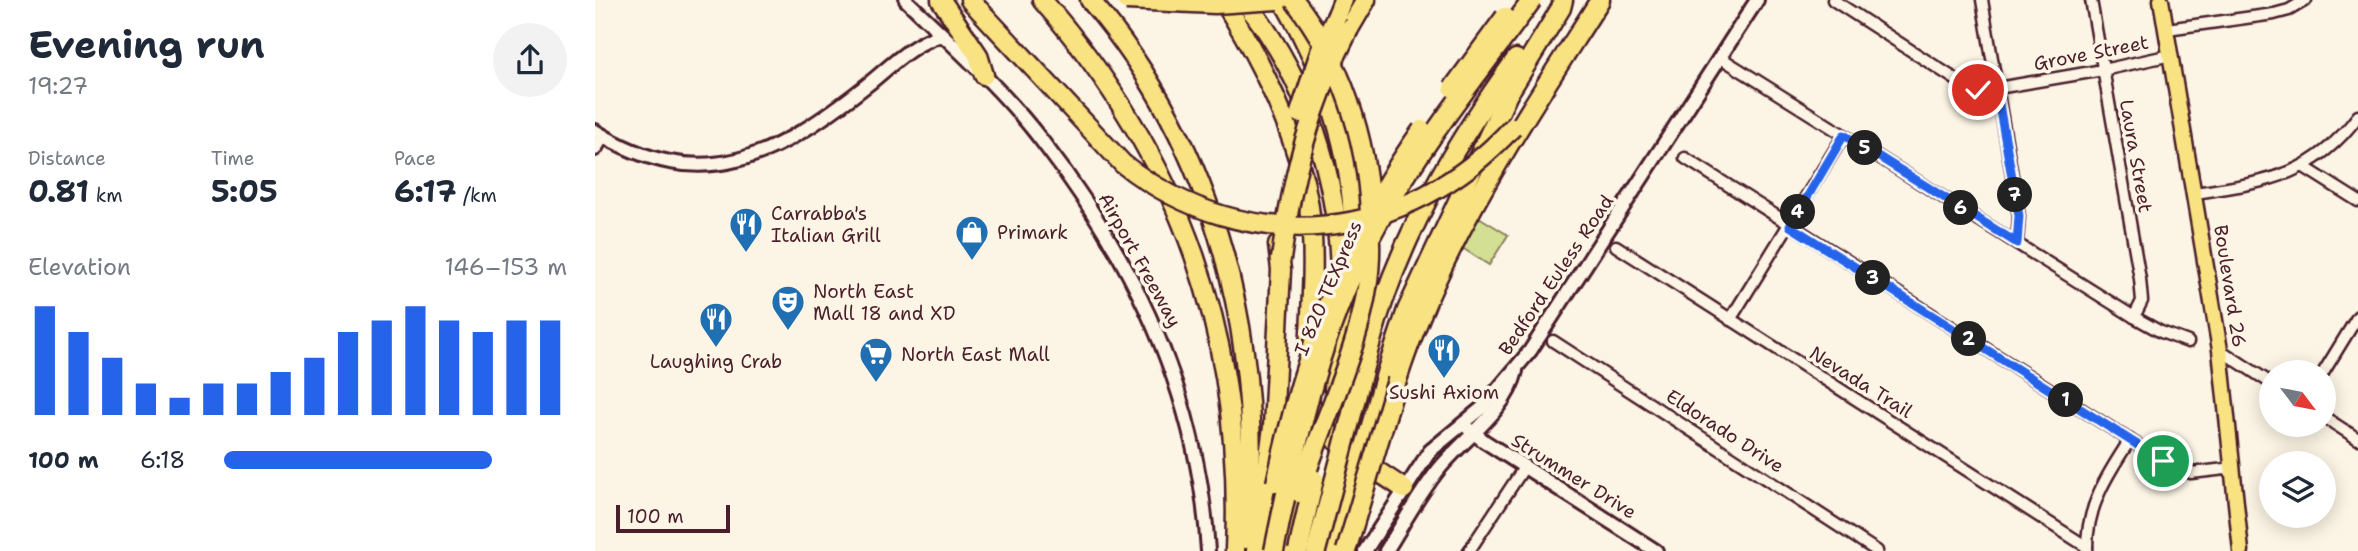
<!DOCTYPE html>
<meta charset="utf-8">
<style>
:root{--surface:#fff;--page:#f2f2f3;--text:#1f2937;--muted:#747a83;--accent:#2563eb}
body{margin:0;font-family:"Shantell Sans",sans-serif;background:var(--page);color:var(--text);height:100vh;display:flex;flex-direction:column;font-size:26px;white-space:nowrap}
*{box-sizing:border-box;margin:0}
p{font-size:23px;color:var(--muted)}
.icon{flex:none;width:38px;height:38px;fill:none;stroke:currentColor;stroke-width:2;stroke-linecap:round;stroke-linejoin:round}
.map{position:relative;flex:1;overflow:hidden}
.sheet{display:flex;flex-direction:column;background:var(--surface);width:595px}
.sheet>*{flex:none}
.needle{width:46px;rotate:122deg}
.tools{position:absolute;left:1664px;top:360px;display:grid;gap:14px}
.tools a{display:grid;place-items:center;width:77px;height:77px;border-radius:50%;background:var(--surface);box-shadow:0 4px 18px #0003;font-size:35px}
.scale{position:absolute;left:21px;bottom:18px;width:114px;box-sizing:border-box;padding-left:7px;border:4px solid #4a1f2b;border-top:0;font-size:19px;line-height:24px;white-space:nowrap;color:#4a1f2b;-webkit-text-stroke:5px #fcf5e5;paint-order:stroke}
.pin{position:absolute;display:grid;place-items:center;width:60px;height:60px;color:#fff;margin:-30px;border:4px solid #fff;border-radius:50%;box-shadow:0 2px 7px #0007}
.km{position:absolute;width:35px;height:35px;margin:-18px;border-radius:50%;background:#222;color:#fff;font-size:19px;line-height:35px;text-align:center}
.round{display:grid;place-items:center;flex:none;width:74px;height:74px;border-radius:37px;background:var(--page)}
.headline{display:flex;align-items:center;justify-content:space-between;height:119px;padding:0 28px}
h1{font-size:38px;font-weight:700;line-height:52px}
.figures{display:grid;grid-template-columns:repeat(3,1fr);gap:10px;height:119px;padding:7px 28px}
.figures div{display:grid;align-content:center}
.figures b{font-size:30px;font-weight:700}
.figures small{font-size:19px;font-weight:400}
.figures p{font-size:19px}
.chart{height:196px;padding:14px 28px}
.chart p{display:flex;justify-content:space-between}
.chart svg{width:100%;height:126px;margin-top:7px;stroke:var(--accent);stroke-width:6}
ul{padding:0 28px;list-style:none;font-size:23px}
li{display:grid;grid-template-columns:112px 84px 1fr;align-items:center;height:52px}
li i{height:18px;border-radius:9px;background:var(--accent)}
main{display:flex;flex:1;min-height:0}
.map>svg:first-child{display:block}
.green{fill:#d3e093;stroke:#8e805f;stroke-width:2}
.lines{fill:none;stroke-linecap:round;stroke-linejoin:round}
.street-casing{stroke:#4a1f2b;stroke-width:15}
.secondary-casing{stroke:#4a1f2b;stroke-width:18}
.primary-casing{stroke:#4a1f2b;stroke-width:19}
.highway-casing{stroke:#4a1f2b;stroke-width:23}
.street{stroke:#fcf5e5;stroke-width:10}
.secondary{stroke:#fcf5e5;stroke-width:12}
.primary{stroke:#f8e281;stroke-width:14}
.highway{stroke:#f8e281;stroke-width:18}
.highway-bridge-casing{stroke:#4a1f2b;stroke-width:23;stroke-linecap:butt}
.highway-bridge{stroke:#f8e281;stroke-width:18}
.route-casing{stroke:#fff;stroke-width:14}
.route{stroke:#2563eb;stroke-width:9}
.labels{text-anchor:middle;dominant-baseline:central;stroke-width:7;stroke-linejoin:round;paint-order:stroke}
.street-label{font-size:19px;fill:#4a1f2b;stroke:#fcf5e5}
.poi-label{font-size:19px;fill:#4a1f2b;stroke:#fcf5e5;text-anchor:start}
</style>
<main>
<section class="sheet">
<div class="headline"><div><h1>Evening run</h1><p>19:27</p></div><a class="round"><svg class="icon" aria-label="share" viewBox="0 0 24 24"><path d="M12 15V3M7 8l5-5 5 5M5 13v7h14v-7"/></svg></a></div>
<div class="figures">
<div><p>Distance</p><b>0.81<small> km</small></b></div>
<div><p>Time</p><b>5:05</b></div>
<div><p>Pace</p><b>6:17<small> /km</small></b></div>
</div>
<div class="chart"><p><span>Elevation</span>146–153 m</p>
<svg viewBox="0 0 160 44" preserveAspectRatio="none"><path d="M5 44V6M15 44V15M25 44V24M35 44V33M45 44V38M55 44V33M65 44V33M75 44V29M85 44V24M95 44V15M105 44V11M115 44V6M125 44V11M135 44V15M145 44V11M155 44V11"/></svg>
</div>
<ul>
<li><b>100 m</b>6:18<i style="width:78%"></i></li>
</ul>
</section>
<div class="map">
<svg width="1763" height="551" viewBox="0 0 1763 551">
<rect width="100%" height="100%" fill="#fcf5e5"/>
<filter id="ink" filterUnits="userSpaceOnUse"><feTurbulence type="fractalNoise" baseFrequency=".0143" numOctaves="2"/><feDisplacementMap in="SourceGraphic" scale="14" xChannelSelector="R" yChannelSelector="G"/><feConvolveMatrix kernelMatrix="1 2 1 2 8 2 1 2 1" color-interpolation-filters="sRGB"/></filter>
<g filter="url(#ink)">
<path class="green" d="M879,214L913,235L894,265L864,246Z"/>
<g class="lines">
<defs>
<g id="street">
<path d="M1238,0L1363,81L1375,88L1391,90L1508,70L1576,55"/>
<path d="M1387,0L1424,216L1422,243"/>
<path d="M1496,0L1545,279L1547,301L1539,317"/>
<path d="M1572,29L1679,14L1694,10L1711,0"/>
<path d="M1126,58L1539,317L1566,332L1593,342"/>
<path d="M1090,158L1568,461L1596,473L1639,468"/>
<path d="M1709,167L1763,201"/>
<path d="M1600,193C1671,182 1718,177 1763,116"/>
<path d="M1021,246L1492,547"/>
<path d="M1135,320L1249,135"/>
<path d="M958,341L1282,551"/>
<path d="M1625,350L1676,383"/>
<path d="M1728,373L1763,316"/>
<path d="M1729,417L1763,439"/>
<path d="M874,551L930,466"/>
<path d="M1492,551C1491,508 1511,476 1535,440"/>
</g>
<g id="secondary">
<path d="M311,0C358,45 407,89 447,141C541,262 604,397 613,551"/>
<path d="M0,131C108,198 182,156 272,85C296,66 317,43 347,35"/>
<path d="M0,149L8,136"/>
<path d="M868,424L889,441L1061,551"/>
<path d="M770,551L835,451L887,408L935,351L1162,0"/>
<path d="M791,551C808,524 824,494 844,469C870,437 911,412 921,371"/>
</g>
<path id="primary" d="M1566,0L1625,350L1646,551"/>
<g id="highway">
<path d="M346,0L383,55L389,75"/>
<path d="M375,0L528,164"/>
<path d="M447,0C587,160 649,339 640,551"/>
<path d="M495,0C622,149 672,347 651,539"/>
<path d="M628,0C669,66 708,144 716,222C720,265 716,308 714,351"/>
<path d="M648,0C711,73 744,182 745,277"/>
<path d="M688,0C728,69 759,151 758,232"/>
<path d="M742,15L748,0"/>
<path d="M754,29L771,0"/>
<path d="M802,380C847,240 927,123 1005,0"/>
<path d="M739,389L746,305"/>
<path d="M713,393C719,438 776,465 809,489"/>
<path d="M754,425C765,384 774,342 788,302C819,213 866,135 921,59"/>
<path d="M661,551L678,427L686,270L683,245"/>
<path d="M691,551L705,493"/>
<path d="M740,551L792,370L812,310L913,94L966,8L968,0"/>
</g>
</defs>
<use href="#street" class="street-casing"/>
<use href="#secondary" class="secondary-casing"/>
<use href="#primary" class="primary-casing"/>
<use href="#highway" class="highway-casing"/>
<use href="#street" class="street"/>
<use href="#secondary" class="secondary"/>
<use href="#primary" class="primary"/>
<use href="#highway" class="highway"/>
<defs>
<g id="highway-bridge">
<path d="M531,0L620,4L682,0"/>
<path d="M699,0C746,60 772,138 775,214"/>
<path d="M858,88L910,17"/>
<path d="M705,113L726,49L742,15"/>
<path d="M528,164C654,261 812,243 918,127"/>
<path d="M686,259C697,176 716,103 754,29"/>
<path d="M681,483C708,355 750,237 827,130"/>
<path d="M705,493C729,412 778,328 775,242"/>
<path d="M679,551C702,438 726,325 783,223C826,144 884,73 937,0"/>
<path d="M703,551L719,479"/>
<path d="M721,551L754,425"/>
<path d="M751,551L802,380"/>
</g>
</defs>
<use href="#highway-bridge" class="highway-bridge-casing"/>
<use href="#highway-bridge" class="highway-bridge"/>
</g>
</g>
<g class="lines" filter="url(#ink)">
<defs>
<path id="route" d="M1383,90L1401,88L1424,216L1422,243L1249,135L1195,226L1568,461"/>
</defs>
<use href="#route" class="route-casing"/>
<use href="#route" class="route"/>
</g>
<defs>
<symbol id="restaurant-pin" viewBox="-11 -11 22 30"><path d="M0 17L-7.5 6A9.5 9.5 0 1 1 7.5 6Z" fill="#1f6fb2" stroke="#fcf5e5"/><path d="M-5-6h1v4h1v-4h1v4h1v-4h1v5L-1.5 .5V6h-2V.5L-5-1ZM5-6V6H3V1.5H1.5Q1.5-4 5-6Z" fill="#fff"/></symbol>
<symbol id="shop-pin" viewBox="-11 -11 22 30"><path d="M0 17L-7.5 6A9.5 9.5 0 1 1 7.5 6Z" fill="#1f6fb2" stroke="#fcf5e5"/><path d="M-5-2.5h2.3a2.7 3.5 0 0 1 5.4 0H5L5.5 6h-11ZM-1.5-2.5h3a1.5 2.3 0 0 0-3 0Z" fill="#fff"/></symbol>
<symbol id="theatre-pin" viewBox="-11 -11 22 30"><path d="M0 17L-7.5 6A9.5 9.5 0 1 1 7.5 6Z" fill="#1f6fb2" stroke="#fcf5e5"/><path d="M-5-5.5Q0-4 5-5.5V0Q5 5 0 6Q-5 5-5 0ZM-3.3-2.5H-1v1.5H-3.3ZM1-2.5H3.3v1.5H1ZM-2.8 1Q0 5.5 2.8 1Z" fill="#fff"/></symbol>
<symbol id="supermarket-pin" viewBox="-11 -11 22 30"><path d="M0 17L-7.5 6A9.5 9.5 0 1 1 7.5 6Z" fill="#1f6fb2" stroke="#fcf5e5"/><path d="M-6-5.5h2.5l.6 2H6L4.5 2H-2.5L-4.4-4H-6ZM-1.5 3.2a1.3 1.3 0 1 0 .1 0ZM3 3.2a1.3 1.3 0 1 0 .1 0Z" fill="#fff"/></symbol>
</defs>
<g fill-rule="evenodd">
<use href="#restaurant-pin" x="132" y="205" width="38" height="52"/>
<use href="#shop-pin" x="358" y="213" width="38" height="52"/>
<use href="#theatre-pin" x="174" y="283" width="38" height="52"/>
<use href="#restaurant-pin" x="102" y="300" width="38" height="52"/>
<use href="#restaurant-pin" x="830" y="331" width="38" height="52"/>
<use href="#supermarket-pin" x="262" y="335" width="38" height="52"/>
</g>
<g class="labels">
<g class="street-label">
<text transform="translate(1496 53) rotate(-11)">Grove Street</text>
<text transform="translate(1541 156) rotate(80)">Laura Street</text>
<text transform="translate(545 260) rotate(61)">Airport Freeway</text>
<text transform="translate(961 275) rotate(-56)">Bedford Euless Road</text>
<text transform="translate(1635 286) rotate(81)">Boulevard 26</text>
<text transform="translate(733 288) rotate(-67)">I 820 TEXpress</text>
<text transform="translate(1266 382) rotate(32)">Nevada Trail</text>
<text transform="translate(1130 431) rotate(33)">Eldorado Drive</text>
<text transform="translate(979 476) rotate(32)">Strummer Drive</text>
</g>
<g class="poi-label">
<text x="176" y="213">Carrabba's<tspan x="176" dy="22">Italian Grill</tspan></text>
<text x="402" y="232">Primark</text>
<text x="218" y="291">North East<tspan x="218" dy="22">Mall 18 and XD</tspan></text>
<text x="306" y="354">North East Mall</text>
<text x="121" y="361" text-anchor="middle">Laughing Crab</text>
<text x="849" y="392" text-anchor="middle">Sushi Axiom</text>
</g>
</g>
</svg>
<div class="tools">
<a><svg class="needle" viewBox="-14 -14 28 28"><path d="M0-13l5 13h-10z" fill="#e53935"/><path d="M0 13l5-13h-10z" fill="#747a83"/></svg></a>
<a><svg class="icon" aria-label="layers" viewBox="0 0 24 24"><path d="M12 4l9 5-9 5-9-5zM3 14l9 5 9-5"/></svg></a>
</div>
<div class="scale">100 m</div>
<div class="pin" style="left:1568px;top:461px;background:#1e9e55"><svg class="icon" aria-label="arrive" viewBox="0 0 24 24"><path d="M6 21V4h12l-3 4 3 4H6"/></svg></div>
<div class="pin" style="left:1383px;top:90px;background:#d93025"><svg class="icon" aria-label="check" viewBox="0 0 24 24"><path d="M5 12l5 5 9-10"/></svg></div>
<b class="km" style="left:1471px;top:400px">1</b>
<b class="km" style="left:1374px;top:339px">2</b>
<b class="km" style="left:1278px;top:278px">3</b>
<b class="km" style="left:1203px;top:212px">4</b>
<b class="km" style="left:1270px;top:148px">5</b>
<b class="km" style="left:1366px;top:208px">6</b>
<b class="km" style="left:1420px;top:195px">7</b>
</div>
</main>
